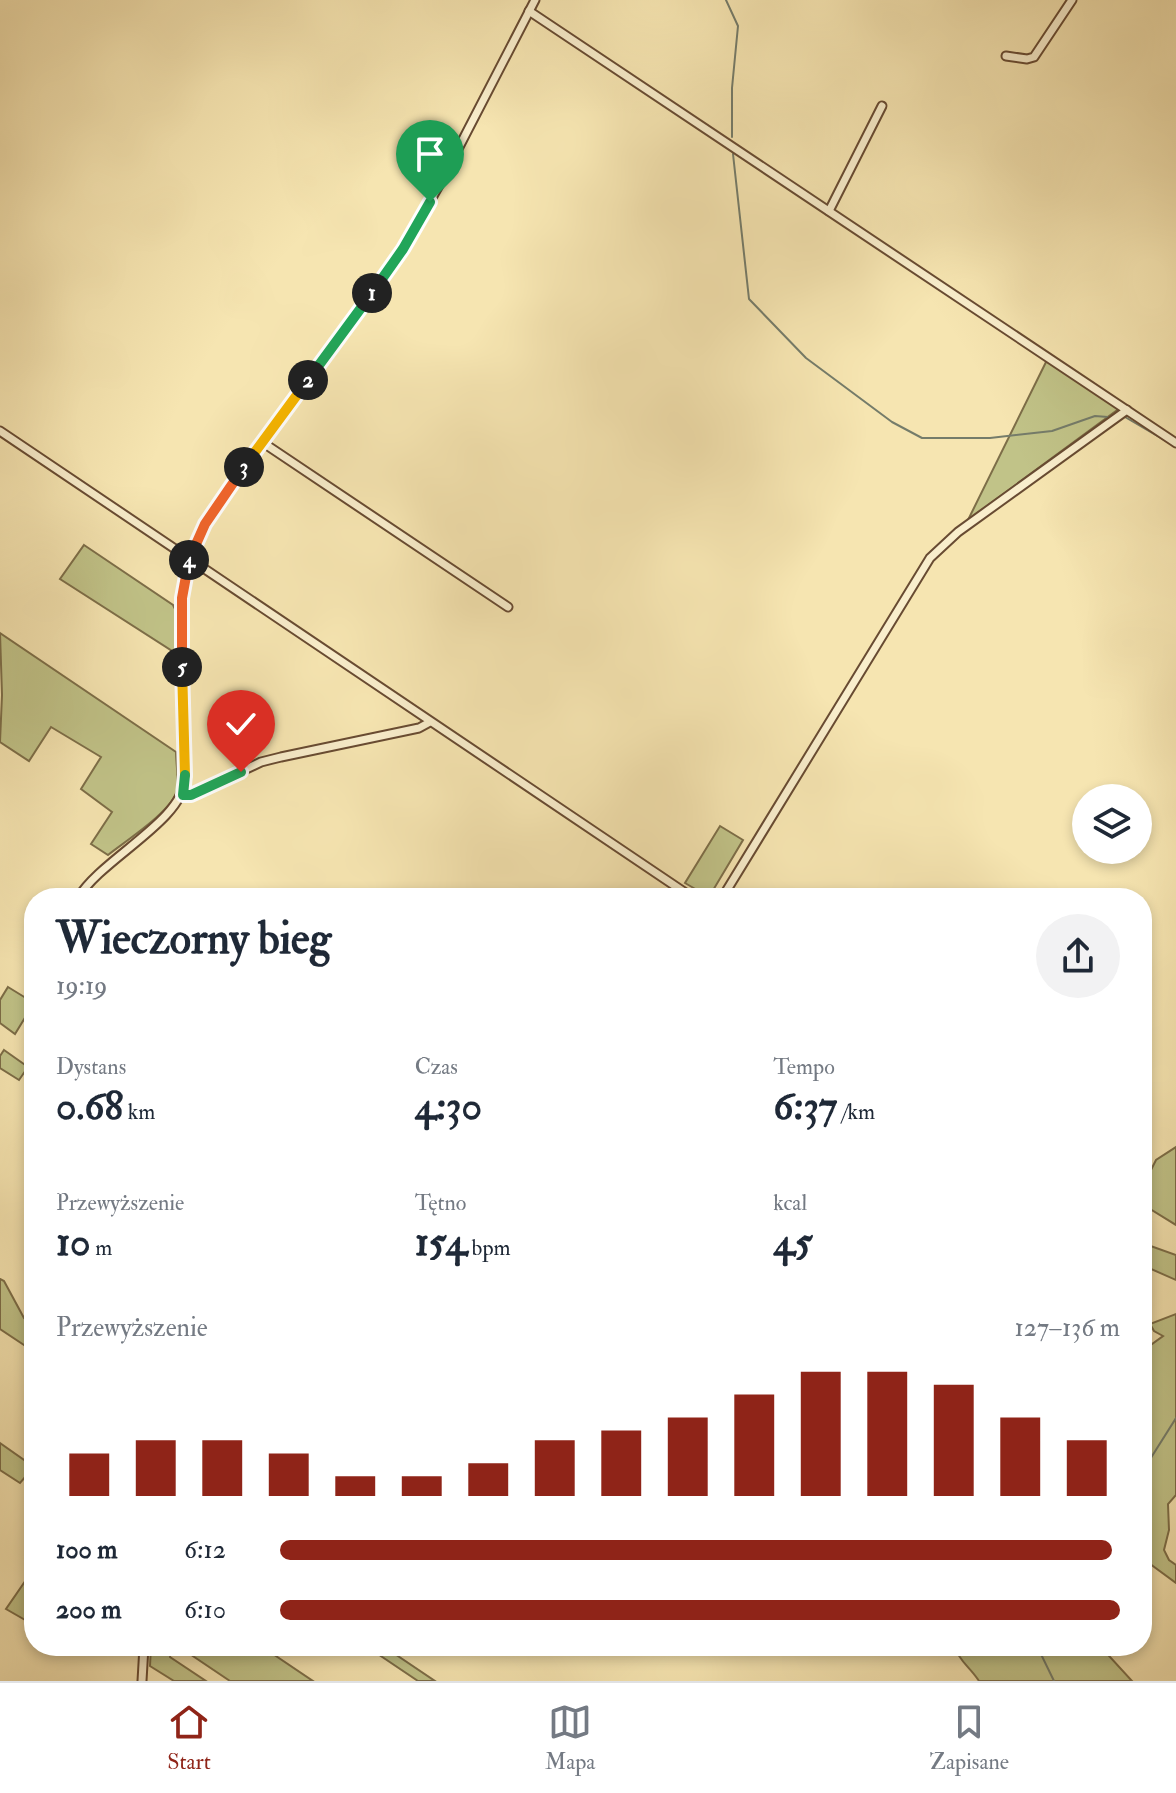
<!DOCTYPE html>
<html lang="pl">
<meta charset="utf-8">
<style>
:root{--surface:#fff;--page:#f2f2f3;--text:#1f2937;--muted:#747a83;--line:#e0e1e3;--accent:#8f2418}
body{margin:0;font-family:"IM FELL Double Pica",serif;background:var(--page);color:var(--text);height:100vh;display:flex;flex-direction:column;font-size:30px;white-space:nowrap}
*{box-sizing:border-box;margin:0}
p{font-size:26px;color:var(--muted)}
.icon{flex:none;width:44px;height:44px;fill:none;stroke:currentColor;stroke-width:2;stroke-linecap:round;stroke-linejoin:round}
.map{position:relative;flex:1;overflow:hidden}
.sheet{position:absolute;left:24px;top:888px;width:1128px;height:768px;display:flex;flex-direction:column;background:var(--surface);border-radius:32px;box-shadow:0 4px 12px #0003}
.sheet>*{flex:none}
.controls{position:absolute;left:1072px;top:784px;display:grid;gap:16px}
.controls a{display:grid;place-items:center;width:80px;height:80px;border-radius:50%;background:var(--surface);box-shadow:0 4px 12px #0003;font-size:40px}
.pin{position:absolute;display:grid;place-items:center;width:68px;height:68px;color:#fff;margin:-82px -34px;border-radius:50% 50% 50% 0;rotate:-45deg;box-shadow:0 0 8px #0007}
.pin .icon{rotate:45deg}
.km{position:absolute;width:40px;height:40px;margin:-20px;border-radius:50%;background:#222;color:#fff;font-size:22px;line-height:40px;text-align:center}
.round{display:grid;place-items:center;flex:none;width:84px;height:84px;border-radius:42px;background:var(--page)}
.head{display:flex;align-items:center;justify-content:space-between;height:136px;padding:0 32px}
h1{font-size:44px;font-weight:700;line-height:60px}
.figures{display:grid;grid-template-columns:repeat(3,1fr);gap:12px;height:136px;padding:8px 32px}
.figures div{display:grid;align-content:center}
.figures b{font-size:40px;font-weight:700}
.figures small{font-size:22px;font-weight:400}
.figures p{font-size:22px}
.chart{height:224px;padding:16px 32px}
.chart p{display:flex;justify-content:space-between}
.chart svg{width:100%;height:144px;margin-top:8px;stroke:var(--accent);stroke-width:6}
ul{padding:0 32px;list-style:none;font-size:26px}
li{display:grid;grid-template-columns:128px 96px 1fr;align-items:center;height:60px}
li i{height:20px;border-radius:10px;background:var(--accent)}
.menu{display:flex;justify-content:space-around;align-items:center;height:112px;border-top:2px solid var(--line);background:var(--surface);font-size:22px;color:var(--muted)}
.menu a{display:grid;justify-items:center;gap:4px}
.menu .on{color:var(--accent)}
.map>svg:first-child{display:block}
.green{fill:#c1c388;stroke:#7d6e48;stroke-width:2}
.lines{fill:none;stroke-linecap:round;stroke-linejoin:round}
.stream{stroke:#757c6a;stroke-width:2}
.minor-casing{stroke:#684b32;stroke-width:11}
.minor{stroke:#f9eecc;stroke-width:7}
.split-1-casing{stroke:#fff;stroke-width:16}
.split-2-casing{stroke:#fff;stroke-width:16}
.split-3-casing{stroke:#fff;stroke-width:16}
.split-4-casing{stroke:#fff;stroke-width:16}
.split-5-casing{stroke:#fff;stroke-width:16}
.split-6-casing{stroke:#fff;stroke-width:16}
.split-7-casing{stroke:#fff;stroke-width:16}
.split-1{stroke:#22a559;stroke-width:10}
.split-2{stroke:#22a559;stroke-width:10}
.split-3{stroke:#f5b400;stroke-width:10}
.split-4{stroke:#f0652b;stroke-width:10}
.split-5{stroke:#f0652b;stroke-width:10}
.split-6{stroke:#f5b400;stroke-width:10}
.split-7{stroke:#22a559;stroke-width:10}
</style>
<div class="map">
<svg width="1176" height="1681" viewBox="0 0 1176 1681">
<rect width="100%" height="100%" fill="#f6e5b1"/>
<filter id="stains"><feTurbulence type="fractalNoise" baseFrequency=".0025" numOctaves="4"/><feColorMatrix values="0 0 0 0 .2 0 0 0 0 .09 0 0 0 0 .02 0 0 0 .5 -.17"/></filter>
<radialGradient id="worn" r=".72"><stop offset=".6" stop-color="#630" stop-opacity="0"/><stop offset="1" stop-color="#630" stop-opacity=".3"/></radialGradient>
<g class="green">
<path d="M1048,358L1124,405L968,520Z"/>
<path d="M84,545L173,605L175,609L177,654L60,579Z"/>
<path d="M0,633L176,752C176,764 179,779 177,790C173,811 124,842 108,855L91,844L112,812L81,789L101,757L51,727L29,761L0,742L2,695Z"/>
<path d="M720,826L743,840L709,897L685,883Z"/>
<path d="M8,987L34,1003L15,1034L0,1023V1000Z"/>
<path d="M4,1050L28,1067L19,1080L0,1068V1056Z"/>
<path d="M1176,1147V1225L1142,1204V1173L1149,1174L1156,1160Z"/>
<path d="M1145,1244L1176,1255V1280L1142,1265Z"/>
<path d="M0,1279L4,1281L24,1318L34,1326L33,1351L0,1329Z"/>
<path d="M1176,1314V1495L1168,1504L1169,1530L1164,1550L1169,1560L1176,1565V1583L1142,1558V1396L1144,1381L1142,1380V1347L1152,1344L1163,1336L1154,1331L1150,1324Z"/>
<path d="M0,1443L34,1467L20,1483L0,1470Z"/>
<path d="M26,1580L34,1586V1625L6,1609Z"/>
<path d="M151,1646H171L170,1657L206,1681H174L150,1666Z"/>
<path d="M178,1646H261L313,1681H230Z"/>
<path d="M366,1646H383L435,1681H418Z"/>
<path d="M954,1646H1100L1132,1681H979C970,1667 959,1661 954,1646Z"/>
</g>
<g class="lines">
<g class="stream">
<path d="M726,0L738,26L732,88V137"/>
<path d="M733,154L749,299L806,358L892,422L922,438H990L1052,431L1095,416L1108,417"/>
<path d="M1125,417L1171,444"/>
<path d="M1142,1472L1176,1418"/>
<path d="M1037,1646L1054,1681"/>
</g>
<defs>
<g id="minor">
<path d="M529,11L1176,443"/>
<path d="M1006,56L1027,59L1034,57L1072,0"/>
<path d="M829,211L882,106"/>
<path d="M0,431L693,898"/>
<path d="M262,442L508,607"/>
<path d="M183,795H191L261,762L281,757L419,728L430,722"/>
<path d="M78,898C101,859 183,821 185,779L182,598L189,560L205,524L235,479L403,249L442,180L535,0"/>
<path d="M722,898L930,558L958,532L1127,410"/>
<path d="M142,1681L144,1646"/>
</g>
</defs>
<use href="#minor" class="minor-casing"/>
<use href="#minor" class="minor"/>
</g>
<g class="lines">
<defs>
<path id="split-1" d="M372,293L403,249L430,202"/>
<path id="split-2" d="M308,380L372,293"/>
<path id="split-3" d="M244,467L308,380"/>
<path id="split-4" d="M189,560L205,524L244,467"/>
<path id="split-5" d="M182,667V598L189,560"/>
<path id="split-6" d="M182,667L185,775"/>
<path id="split-7" d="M185,775L183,795H191L241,772"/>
</defs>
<use href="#split-1" class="split-1-casing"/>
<use href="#split-2" class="split-2-casing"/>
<use href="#split-3" class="split-3-casing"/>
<use href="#split-4" class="split-4-casing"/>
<use href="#split-5" class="split-5-casing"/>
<use href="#split-6" class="split-6-casing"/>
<use href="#split-7" class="split-7-casing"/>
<use href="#split-1" class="split-1"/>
<use href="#split-2" class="split-2"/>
<use href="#split-3" class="split-3"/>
<use href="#split-4" class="split-4"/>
<use href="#split-5" class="split-5"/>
<use href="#split-6" class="split-6"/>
<use href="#split-7" class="split-7"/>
</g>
<rect width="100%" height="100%" filter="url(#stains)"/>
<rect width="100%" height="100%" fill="url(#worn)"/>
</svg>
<div class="controls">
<a><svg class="icon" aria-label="layers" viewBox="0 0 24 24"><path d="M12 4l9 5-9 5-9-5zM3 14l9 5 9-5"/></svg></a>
</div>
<div class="pin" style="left:430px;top:202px;background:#1e9e55"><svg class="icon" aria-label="arrive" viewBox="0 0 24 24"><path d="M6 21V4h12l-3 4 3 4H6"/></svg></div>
<div class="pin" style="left:241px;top:772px;background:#d93025"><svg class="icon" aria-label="check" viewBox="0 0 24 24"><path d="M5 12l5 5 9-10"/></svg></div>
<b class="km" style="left:372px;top:293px">1</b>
<b class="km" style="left:308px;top:380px">2</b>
<b class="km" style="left:244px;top:467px">3</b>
<b class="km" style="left:189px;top:560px">4</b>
<b class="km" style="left:182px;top:667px">5</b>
<section class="sheet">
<div class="head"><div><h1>Wieczorny bieg</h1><p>19:19</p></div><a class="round"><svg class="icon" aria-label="share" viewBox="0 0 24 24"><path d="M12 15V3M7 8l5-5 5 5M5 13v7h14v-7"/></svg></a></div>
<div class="figures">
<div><p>Dystans</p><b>0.68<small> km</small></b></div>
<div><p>Czas</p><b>4:30</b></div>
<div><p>Tempo</p><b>6:37<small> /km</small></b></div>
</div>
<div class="figures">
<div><p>Przewyższenie</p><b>10<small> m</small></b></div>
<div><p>Tętno</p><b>154<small> bpm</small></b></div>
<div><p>kcal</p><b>45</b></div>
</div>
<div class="chart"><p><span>Przewyższenie</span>127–136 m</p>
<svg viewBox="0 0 160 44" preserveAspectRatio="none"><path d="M5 44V31M15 44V27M25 44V27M35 44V31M45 44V38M55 44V38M65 44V34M75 44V27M85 44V24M95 44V20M105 44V13M115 44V6M125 44V6M135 44V10M145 44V20M155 44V27"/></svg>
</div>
<ul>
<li><b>100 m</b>6:12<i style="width:99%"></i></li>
<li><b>200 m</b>6:10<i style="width:100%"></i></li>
</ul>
</section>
</div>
<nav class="menu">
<a class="on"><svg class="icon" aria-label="home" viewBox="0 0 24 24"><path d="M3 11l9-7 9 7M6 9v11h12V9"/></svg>Start</a>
<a><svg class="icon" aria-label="map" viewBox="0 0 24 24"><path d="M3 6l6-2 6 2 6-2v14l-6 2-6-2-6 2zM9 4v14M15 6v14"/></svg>Mapa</a>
<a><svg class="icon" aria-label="saved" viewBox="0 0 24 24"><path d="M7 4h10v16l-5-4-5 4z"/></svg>Zapisane</a>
</nav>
